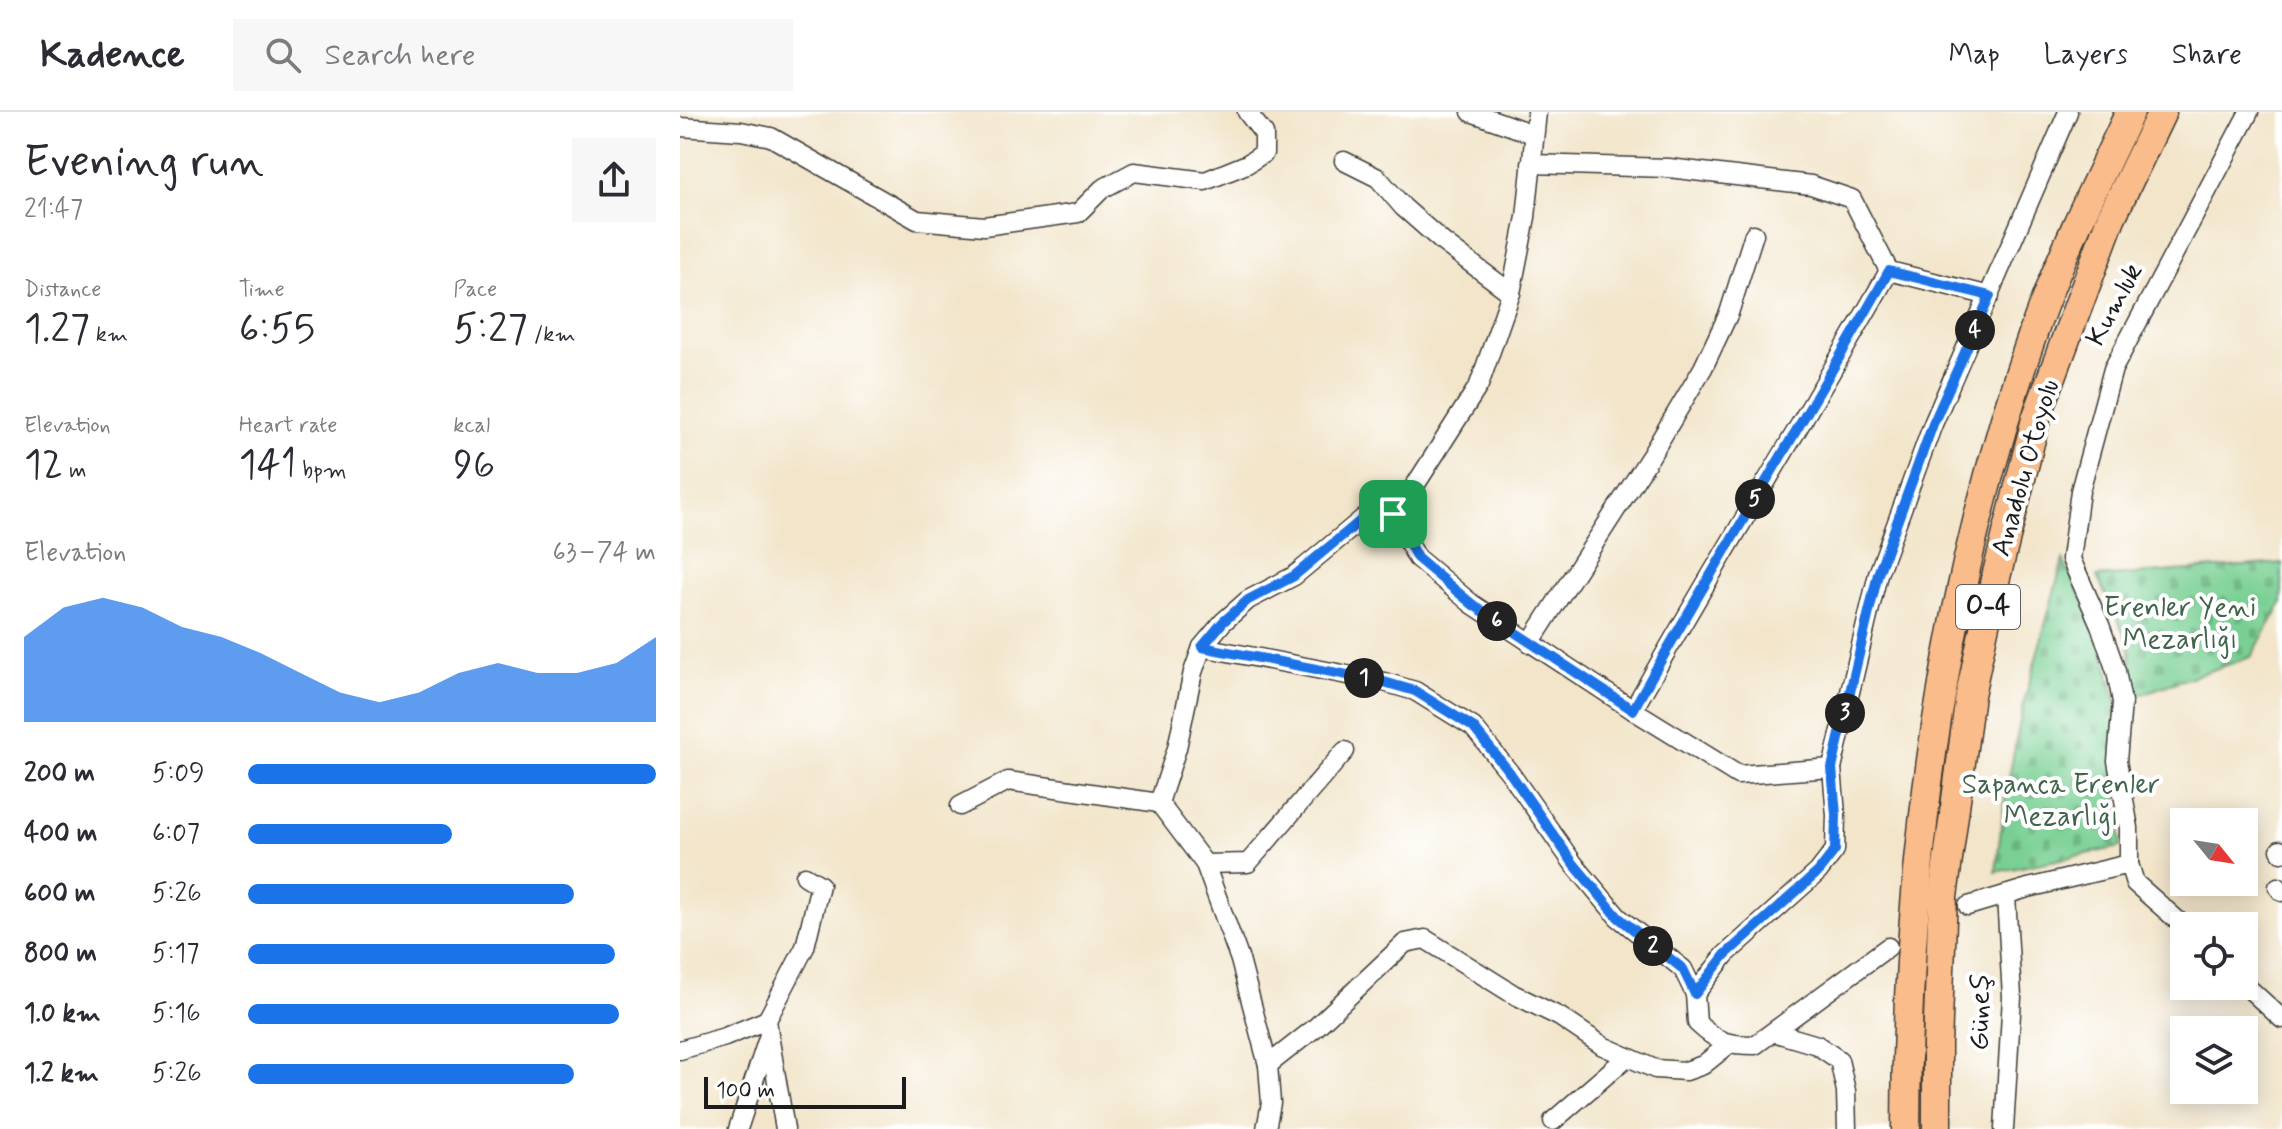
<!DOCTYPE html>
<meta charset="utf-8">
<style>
:root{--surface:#fff;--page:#f7f7f7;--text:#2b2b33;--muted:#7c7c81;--line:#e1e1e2;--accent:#1a73e8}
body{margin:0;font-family:Mynerve,sans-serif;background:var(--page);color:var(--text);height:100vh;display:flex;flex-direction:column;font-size:30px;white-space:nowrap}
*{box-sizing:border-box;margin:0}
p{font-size:26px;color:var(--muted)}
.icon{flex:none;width:44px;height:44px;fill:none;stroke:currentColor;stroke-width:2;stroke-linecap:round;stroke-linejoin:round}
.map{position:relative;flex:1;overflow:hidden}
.details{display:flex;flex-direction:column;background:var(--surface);width:680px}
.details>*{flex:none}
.needle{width:52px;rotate:120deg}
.fabs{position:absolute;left:1490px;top:696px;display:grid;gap:16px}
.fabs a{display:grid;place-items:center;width:88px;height:88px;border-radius:0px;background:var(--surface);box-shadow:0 4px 20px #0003;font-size:40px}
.scale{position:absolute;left:24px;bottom:20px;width:202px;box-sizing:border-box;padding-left:8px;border:4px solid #1c1c1c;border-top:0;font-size:22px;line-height:28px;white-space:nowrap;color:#1c1c1c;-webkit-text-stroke:6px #fff;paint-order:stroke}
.pin{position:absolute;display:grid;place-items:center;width:68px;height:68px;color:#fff;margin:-34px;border-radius:16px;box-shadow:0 4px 12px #0006}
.km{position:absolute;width:40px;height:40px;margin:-20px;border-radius:50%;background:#222;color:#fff;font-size:22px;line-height:40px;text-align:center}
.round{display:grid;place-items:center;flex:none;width:84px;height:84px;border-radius:0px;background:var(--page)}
.head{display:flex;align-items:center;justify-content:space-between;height:136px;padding:0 24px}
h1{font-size:44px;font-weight:600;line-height:60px}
.metrics{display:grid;grid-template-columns:repeat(3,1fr);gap:12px;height:136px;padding:8px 24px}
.metrics div{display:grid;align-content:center}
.metrics b{font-size:40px;font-weight:600}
.metrics small{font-size:22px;font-weight:400}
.metrics p{font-size:22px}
.chart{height:224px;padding:16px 24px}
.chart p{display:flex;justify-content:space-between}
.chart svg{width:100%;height:144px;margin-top:8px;fill:var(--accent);opacity:.7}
ul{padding:0 24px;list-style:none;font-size:26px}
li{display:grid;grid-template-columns:128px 96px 1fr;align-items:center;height:60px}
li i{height:20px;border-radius:10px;background:var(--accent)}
header{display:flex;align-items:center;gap:48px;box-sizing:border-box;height:112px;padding:0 40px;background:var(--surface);border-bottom:2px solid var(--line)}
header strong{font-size:38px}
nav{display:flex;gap:44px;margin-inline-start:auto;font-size:28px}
.search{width:560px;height:72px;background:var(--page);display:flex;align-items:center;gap:20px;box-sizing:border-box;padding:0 28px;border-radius:0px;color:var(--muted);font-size:30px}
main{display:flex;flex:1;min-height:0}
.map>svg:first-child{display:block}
.cemetery{fill:url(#cemetery-stones);stroke:#4b7658;stroke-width:2}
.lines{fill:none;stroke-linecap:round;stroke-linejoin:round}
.minor-casing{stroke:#3c3a36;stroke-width:21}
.highway-casing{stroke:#3c3a36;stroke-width:31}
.minor{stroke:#fff;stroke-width:18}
.highway{stroke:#f9bc8a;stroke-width:28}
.route-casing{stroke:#fff;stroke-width:16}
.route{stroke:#1a73e8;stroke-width:10}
.labels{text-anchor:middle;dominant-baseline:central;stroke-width:8;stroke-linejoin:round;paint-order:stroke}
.shield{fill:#fff;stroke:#606060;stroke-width:2}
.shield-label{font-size:26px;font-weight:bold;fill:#1c1c1c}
.street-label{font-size:28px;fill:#1c1c1c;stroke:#fff}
.park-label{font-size:28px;fill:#42644c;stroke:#fff}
</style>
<header>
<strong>Kadence</strong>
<div class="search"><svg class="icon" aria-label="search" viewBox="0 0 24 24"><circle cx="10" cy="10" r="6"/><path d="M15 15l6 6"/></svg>Search here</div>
<nav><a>Map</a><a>Layers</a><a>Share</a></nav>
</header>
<main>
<section class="details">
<div class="head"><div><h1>Evening run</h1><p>21:47</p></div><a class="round"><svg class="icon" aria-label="share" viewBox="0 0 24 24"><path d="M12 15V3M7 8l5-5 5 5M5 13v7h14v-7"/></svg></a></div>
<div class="metrics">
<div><p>Distance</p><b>1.27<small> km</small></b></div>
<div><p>Time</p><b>6:55</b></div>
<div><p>Pace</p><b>5:27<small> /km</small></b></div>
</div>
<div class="metrics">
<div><p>Elevation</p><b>12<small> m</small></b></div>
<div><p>Heart rate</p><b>141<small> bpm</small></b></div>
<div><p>kcal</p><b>96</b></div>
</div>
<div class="chart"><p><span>Elevation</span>63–74 m</p>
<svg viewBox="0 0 160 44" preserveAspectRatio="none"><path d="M0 44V18L10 9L20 6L30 9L40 15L50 18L60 23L70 29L80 35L90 38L100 35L110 29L120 26L130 29L140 29L150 26L160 18V44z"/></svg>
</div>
<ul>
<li><b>200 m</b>5:09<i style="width:100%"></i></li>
<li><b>400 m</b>6:07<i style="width:50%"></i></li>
<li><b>600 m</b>5:26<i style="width:80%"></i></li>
<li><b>800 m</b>5:17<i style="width:90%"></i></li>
<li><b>1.0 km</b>5:16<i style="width:91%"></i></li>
<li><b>1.2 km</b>5:26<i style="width:80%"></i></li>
</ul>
</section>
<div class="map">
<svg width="1602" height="1017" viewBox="0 0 1602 1017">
<defs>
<pattern id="cemetery-stones" width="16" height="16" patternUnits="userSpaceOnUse" patternTransform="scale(2)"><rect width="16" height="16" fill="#7ad094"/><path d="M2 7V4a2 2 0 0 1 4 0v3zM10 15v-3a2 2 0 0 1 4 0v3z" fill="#69b27f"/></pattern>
</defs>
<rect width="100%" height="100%" fill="#fff"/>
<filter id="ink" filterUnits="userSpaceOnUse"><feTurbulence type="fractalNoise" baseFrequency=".0125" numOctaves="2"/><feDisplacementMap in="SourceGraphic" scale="16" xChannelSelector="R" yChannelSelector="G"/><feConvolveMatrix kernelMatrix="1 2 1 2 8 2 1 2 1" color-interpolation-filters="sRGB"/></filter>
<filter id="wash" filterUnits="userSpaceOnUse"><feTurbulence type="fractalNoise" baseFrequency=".006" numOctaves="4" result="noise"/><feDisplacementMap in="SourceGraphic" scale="32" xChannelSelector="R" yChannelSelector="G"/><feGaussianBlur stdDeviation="1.8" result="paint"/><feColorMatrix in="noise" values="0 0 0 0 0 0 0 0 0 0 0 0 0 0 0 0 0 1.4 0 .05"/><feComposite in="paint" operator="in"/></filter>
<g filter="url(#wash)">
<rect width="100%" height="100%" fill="#f2e5ca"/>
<g class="cemetery">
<path d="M1383,448L1417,517L1437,591L1435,659L1441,735L1316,760L1324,691L1343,594Z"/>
<path d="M1602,451V491L1571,545L1455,584L1449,531L1417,465Z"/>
</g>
</g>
<g filter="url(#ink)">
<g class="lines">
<defs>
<g id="minor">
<path d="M791,0L853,22"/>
<path d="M0,15L61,19L91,25L237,108L304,114L398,101L422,77L454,60L525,69L567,52L584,41V22L567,0"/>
<path d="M664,49L698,66L723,95L764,131L831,181"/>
<path d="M851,52L989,56L1131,73L1172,87L1209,159"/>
<path d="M713,402L736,372L799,273L831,181L846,105L857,0"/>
<path d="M850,531L970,345L1023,256L1049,201L1074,122"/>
<path d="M522,535L704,570L735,579L793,615L830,661L893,751L938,805L1003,857L1015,882"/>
<path d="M953,598C1036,450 1126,307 1209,159L1310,184"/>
<path d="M479,691L525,752L560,848L588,953L635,916L725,831L745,827L833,882L880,905L923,934L975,957L1006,959L1023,953L1048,933"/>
<path d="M280,694L328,669L479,691L497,636L513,560L522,535L543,510L568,488L614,464L692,399L713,402L737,446L792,492L953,598L1058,663L1152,656"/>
<path d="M1600,738L1602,741"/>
<path d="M525,752L568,751L665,639"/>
<path d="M1449,752V716L1437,649L1442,590L1436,559L1420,513L1391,447L1400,379L1433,257L1569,0"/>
<path d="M1598,775L1602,780"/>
<path d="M1288,794L1348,776L1449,752L1455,771L1504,814"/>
<path d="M1208,835L1075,933C1048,933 1038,931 1017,911L1015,882L1045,843L1138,760L1155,738L1156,703L1152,656L1198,462L1253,312L1388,0"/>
<path d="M1564,872L1602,907"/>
<path d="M87,908L125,835L140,773L125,764"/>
<path d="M1093,920L1137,933L1159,948L1166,979L1167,1017"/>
<path d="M89,923L105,1017"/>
<path d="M0,938L45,925L87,908L89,923L58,1017"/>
<path d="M873,1009L947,945"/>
<path d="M586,1017L591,991L588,953"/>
<path d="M1324,1017L1332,885L1326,784"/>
</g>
<g id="highway">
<path d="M1226,1017C1226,745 1265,467 1357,210C1383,138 1417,69 1450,0"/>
<path d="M1257,1017V933L1263,785L1290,583L1310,489L1356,307L1431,106L1482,0"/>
</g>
</defs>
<use href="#minor" class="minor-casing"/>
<use href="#highway" class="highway-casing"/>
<use href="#minor" class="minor"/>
<use href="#highway" class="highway"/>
</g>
</g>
<g class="lines" filter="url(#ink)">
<defs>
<path id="route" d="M1209,159L1310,184L1253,312L1198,462L1152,656L1156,703L1155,738L1138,760L1045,843L1015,882L1003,857L938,805L893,751L830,661L793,615L735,579L704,570L522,535L543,510L568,488L614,464L692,399L713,402L737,446L792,492L953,598C1035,450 1126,307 1209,159Z"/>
</defs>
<use href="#route" class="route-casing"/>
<use href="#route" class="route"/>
</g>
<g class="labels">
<rect class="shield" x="1276" y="473" width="64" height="44" rx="6"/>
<g class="shield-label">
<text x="1308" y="495">O-4</text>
</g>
<g class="street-label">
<text transform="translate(1435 193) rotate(-62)">Kumluk</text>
<text transform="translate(1346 356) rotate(-74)">Anadolu Otoyolu</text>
<text transform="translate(1301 900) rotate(-89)">Güneş</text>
</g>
<g class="park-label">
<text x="1500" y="496">Erenler Yeni<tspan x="1500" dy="32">Mezarlığı</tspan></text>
<text x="1381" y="673">Sapanca Erenler<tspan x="1381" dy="32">Mezarlığı</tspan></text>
</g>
</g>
</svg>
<div class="fabs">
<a><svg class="needle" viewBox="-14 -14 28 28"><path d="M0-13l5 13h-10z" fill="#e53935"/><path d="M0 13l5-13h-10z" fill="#7c7c81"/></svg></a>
<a><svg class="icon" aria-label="locate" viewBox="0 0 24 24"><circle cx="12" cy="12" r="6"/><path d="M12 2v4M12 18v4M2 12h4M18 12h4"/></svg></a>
<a><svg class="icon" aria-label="layers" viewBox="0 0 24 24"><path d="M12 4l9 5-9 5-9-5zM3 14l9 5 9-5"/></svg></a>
</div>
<div class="scale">100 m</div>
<div class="pin" style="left:713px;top:402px;background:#1e9e55"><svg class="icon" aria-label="arrive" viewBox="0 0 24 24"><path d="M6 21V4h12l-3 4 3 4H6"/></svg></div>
<b class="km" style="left:684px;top:566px">1</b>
<b class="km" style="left:973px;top:834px">2</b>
<b class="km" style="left:1165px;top:601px">3</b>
<b class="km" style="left:1295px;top:218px">4</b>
<b class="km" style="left:1075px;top:387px">5</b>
<b class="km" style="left:817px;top:509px">6</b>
</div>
</main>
